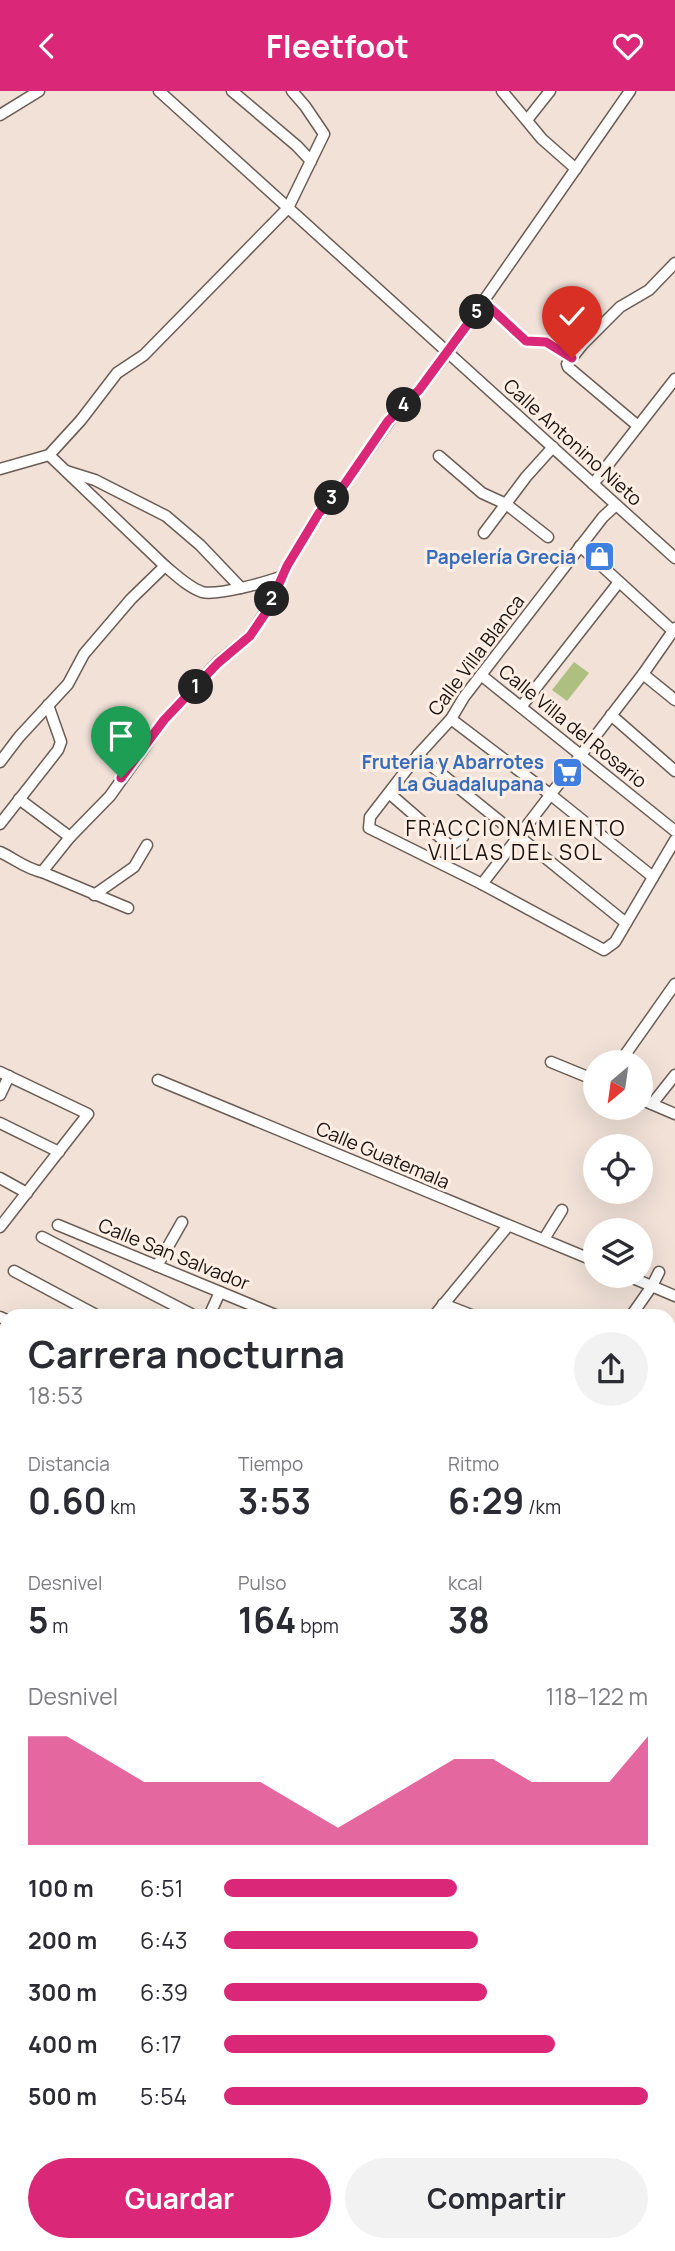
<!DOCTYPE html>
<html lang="es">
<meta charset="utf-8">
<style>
:root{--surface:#fff;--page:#f2f2f3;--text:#2b2b33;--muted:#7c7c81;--accent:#db2777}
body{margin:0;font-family:Manrope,sans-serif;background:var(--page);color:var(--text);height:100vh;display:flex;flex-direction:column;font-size:26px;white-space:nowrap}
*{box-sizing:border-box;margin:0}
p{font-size:23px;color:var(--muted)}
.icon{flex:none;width:38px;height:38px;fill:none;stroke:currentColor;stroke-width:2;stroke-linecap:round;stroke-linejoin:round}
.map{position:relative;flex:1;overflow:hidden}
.drawer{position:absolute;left:0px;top:1218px;width:676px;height:943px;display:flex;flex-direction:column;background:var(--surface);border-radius:21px 21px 0 0;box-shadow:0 7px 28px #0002}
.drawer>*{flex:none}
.needle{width:46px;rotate:209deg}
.buttons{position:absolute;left:583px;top:959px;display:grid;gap:14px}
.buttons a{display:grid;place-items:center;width:70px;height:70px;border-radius:50%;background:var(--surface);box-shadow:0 7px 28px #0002;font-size:35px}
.pin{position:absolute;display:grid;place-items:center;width:60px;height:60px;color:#fff;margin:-72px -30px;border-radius:50% 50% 50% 0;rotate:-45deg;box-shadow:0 0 7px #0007}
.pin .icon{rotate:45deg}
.km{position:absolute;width:35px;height:35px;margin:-18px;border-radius:50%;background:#222;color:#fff;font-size:19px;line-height:35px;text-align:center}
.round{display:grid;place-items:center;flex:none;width:74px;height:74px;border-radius:37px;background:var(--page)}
.head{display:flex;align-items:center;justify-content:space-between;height:119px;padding:0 28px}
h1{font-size:38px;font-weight:700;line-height:52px}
.stats{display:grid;grid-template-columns:repeat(3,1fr);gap:10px;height:119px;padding:7px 28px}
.stats div{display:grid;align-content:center}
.stats b{font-size:35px;font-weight:700}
.stats small{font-size:19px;font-weight:400}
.stats p{font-size:19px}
.chart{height:196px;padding:14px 28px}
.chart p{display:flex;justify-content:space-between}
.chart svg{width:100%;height:126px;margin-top:7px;fill:var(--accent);opacity:.7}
.cta{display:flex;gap:14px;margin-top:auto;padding:14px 28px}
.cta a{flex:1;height:80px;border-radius:42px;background:var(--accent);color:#fff;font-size:28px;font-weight:700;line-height:80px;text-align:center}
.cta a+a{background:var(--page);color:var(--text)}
ul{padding:0 28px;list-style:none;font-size:23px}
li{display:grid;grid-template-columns:112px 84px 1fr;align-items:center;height:52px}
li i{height:18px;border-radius:9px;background:var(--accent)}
header{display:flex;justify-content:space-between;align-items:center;height:91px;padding:0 28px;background:var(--accent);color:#fff;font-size:32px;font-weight:700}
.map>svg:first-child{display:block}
.green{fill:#adc080}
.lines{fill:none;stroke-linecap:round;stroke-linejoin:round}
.minor-casing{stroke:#6b5d54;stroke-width:13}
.major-casing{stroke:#fff;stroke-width:17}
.minor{stroke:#fff;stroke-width:10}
.major{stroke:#feccbb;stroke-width:14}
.route-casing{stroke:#fff;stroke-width:14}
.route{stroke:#db2777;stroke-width:9}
.labels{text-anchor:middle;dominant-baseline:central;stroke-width:6;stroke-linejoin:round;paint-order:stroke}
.street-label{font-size:19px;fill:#191310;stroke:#ffeee4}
.shop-label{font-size:19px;font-weight:bold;fill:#366cbe;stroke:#ffeee4;text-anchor:end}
.neighbourhood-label{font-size:21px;letter-spacing:2px;fill:#191310;stroke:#ffeee4}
</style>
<header><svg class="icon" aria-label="back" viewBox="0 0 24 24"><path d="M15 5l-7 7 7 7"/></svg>Fleetfoot<svg class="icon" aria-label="heart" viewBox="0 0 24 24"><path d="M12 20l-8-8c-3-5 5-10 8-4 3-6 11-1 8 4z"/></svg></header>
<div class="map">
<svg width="675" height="2160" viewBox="0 0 675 2160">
<rect width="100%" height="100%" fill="#f1e1d7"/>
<path class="green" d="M574,571L589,582L567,610L552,599Z"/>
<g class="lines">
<defs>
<g id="minor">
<path d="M159,0L675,467"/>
<path d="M232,0L297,55L311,70"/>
<path d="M502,0L542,48L576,78"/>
<path d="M0,24L39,0"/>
<path d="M527,29L550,0"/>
<path d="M484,211L526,250L546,251L572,267"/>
<path d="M638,335L568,276L567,273L583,253L620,216L649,199L675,172"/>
<path d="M49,364L165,475"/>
<path d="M439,365L482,402L506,413L548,446"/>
<path d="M0,378L49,364L81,329L117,282L144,264L288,117L324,43L305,15L292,0"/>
<path d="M66,380L95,389L166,425L200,454L241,497"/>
<path d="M593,393L675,288"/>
<path d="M616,414L603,426L464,606L451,628L418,664L370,726L369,737L482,793L604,859L615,851L675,749"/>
<path d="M484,442L526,386L553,356"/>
<path d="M580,455L673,540"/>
<path d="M643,583L675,609"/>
<path d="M481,584L675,740"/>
<path d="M521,616L619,491"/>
<path d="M611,624L675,680"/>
<path d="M451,628L551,704L653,786"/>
<path d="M418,664L626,832"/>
<path d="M0,671L19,646L68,593L84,563L131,508L165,475C176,484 188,496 202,501C217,505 267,491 283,485"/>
<path d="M389,702L450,755"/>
<path d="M19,708L70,746"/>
<path d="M0,733L58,659L61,651L48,614"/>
<path d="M450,755L463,746"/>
<path d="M0,761C15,768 26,778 42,781L70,746L110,705L164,629L218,571L250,545L266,520L287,475L319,422L344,394L389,330L419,299L448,261L630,0"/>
<path d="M42,781L128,817"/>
<path d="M482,793L643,583L675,537"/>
<path d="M94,804L134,776L147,754"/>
<path d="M551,971L595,989"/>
<path d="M620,971L675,893"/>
<path d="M0,981L88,1023L0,1136"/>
<path d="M158,989L595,1170"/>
<path d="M0,1004L9,985"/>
<path d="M640,1008L675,1023"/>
<path d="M652,1013L675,984"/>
<path d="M0,1032L59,1061"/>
<path d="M0,1087L27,1102"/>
<path d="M58,1134L278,1225"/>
<path d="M42,1146L195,1225"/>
<path d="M544,1148L562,1119"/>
<path d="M157,1175L182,1131"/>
<path d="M14,1180L98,1225"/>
<path d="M628,1185L675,1205"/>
<path d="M443,1213L474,1225"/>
<path d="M209,1225L220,1201"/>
<path d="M434,1225L508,1135"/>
<path d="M631,1225L652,1195L659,1181"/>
<path d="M0,1226L7,1229"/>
<path d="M0,1278L7,1282"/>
<path d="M668,1299L675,1302"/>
<path d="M668,1366L675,1358"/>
<path d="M668,1385L675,1390"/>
<path d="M0,1417L7,1406"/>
<path d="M668,1458L675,1463"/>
<path d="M668,1500L675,1505"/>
<path d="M0,1512L7,1503"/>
<path d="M0,1519L7,1525"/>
<path d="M668,1547L675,1552"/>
<path d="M0,1590L7,1596"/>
<path d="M668,1592L671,1589"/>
<path d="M0,1603L7,1608"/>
<path d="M0,1673L7,1678"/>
<path d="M0,1734L7,1726"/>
<path d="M668,1788L675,1780"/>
<path d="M0,1816L7,1808"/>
<path d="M0,1825L7,1828"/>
<path d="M668,1835L675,1840"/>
<path d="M668,1846L675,1851"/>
<path d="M668,1911L675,1916"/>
<path d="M668,1976L675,1981"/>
<path d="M668,2021L675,2012"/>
<path d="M668,2040L670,2041"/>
<path d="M668,2112L675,2104"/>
<path d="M149,2154L157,2160"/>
<path d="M325,2154L334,2160"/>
<path d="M418,2154L425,2160"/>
<path d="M508,2154L515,2160"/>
<path d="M82,2160L87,2154"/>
<path d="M162,2160L174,2154"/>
<path d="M311,2160L316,2154"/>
<path d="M383,2160L387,2154"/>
<path d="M559,2160L564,2154"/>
<path d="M632,2160L637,2154"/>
</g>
<g id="major">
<path d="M668,1318L675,1310"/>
<path d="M0,2159L7,2150"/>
</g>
</defs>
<use href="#minor" class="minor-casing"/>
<use href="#major" class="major-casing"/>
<use href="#minor" class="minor"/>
<use href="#major" class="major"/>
</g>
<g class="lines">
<defs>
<path id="route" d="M121,687L164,629L218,572L250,545L267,520L287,475L319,422L344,394L388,330L419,299L484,211L526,250L546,251L572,267"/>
</defs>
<use href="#route" class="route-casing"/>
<use href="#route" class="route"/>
</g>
<defs>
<symbol id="shop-square" viewBox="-11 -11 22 22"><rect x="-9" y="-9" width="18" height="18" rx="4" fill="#3f7fe0" stroke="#ffeee4"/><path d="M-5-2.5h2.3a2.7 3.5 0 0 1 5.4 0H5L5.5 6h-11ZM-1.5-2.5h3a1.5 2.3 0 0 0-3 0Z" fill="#fff"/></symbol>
<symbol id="supermarket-square" viewBox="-11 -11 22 22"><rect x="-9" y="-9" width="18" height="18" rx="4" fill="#3f7fe0" stroke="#ffeee4"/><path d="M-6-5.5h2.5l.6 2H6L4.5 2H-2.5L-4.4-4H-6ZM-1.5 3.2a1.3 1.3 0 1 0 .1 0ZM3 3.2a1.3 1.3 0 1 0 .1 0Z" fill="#fff"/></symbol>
</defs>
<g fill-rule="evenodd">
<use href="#shop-square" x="582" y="448" width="35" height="35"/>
<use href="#supermarket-square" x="550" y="664" width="35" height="35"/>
</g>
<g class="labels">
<g class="street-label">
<text transform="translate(573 351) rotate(42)">Calle Antonino Nieto</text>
<text transform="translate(476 564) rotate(-53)">Calle Villa Blanca</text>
<text transform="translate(573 635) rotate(39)">Calle Villa del Rosario</text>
<text transform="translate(383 1064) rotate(23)">Calle Guatemala</text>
<text transform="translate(174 1163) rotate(22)">Calle San Salvador</text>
</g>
<g class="shop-label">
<text x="576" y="466">Papelería Grecia</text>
<text x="544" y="671">Fruteria y Abarrotes<tspan x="544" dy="22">La Guadalupana</tspan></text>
</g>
<g class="neighbourhood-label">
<text x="516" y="737">FRACCIONAMIENTO<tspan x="516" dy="24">VILLAS DEL SOL</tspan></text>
</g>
</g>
</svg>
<div class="buttons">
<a><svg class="needle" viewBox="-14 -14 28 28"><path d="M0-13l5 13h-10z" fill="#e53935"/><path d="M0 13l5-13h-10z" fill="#7c7c81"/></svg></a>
<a><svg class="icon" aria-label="locate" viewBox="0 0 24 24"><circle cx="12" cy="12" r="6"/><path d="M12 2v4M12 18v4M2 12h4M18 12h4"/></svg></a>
<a><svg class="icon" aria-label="layers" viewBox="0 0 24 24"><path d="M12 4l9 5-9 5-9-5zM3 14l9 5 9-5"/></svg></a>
</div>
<div class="pin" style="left:121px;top:687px;background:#1e9e55"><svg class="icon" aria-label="arrive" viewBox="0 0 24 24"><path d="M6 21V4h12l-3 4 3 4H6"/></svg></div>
<div class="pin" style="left:572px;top:267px;background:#d93025"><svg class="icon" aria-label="check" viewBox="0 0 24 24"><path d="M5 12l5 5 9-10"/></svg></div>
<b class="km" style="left:196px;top:596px">1</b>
<b class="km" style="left:272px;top:508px">2</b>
<b class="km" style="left:332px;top:407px">3</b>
<b class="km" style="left:404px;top:314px">4</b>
<b class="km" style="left:477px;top:221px">5</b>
<section class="drawer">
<div class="head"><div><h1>Carrera nocturna</h1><p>18:53</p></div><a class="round"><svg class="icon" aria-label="share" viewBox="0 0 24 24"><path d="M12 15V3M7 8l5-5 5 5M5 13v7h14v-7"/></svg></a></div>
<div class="stats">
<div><p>Distancia</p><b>0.60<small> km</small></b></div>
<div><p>Tiempo</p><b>3:53</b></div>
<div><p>Ritmo</p><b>6:29<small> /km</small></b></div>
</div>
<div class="stats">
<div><p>Desnivel</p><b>5<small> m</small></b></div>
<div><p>Pulso</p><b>164<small> bpm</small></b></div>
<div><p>kcal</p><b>38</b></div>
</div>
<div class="chart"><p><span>Desnivel</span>118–122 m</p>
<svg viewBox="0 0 160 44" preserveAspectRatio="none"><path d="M0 44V6L10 6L20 14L30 22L40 22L50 22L60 22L70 30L80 38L90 30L100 22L110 14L120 14L130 22L140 22L150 22L160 6V44z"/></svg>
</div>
<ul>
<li><b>100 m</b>6:51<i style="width:55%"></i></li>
<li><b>200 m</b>6:43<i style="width:60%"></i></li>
<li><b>300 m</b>6:39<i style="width:62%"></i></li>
<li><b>400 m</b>6:17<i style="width:78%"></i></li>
<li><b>500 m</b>5:54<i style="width:100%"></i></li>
</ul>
<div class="cta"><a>Guardar</a><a>Compartir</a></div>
</section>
</div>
